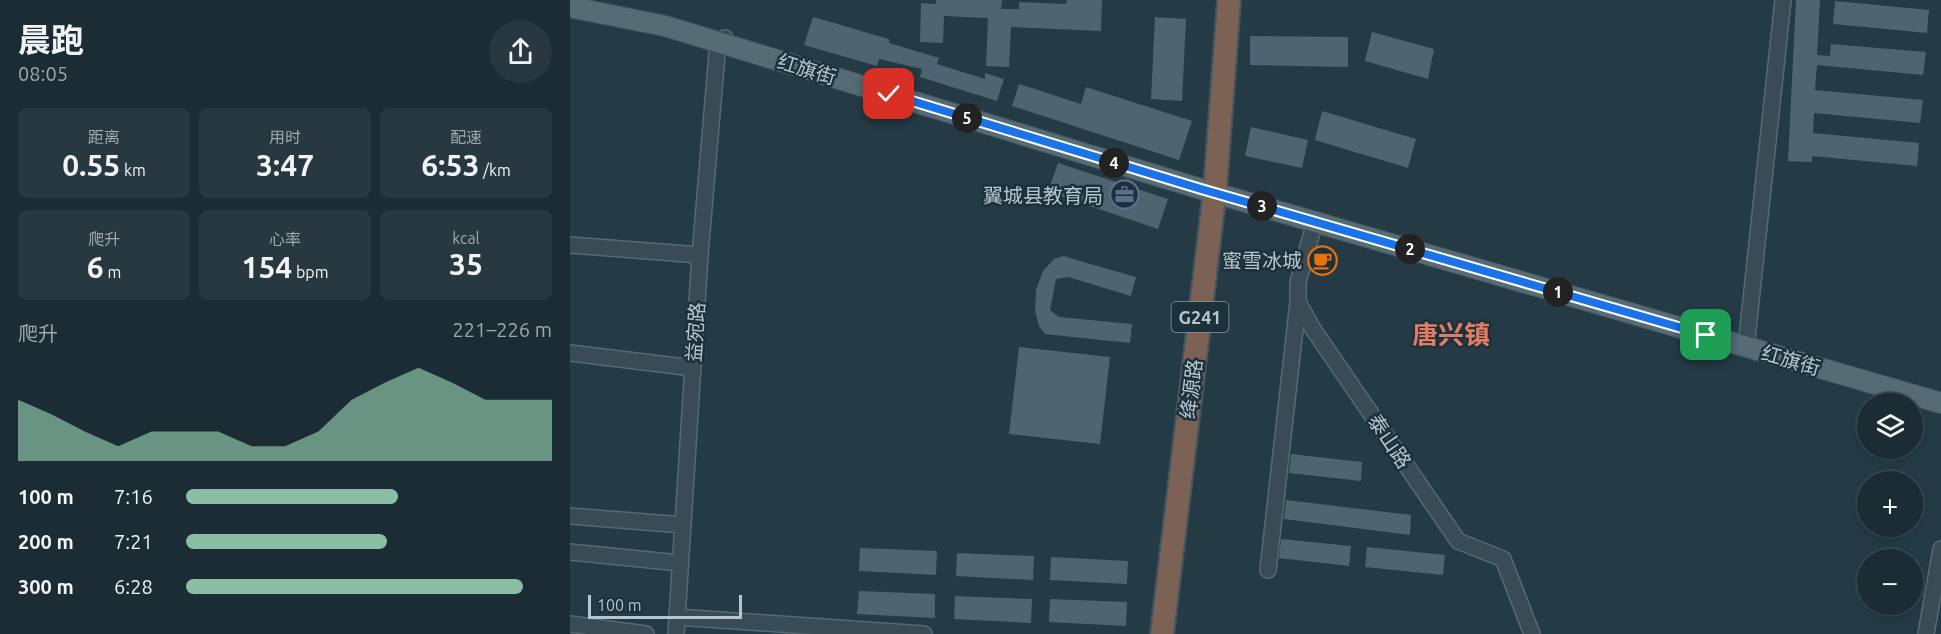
<!DOCTYPE html>
<html lang="zh">
<meta charset="utf-8">
<style>
:root{--surface:#1b2c34;--page:#283840;--text:#f1f3f6;--muted:#a0a7ac;--line:#39484f;--accent:#8abfa5}
body{margin:0;font-family:Ubuntu,"Noto Sans SC",sans-serif;background:var(--page);color:var(--text);height:100vh;display:flex;flex-direction:column;font-size:22px;white-space:nowrap}
*{box-sizing:border-box;margin:0}
p{font-size:20px;color:var(--muted)}
.icon{flex:none;width:33px;height:33px;fill:none;stroke:currentColor;stroke-width:2;stroke-linecap:round;stroke-linejoin:round}
.map{position:relative;flex:1;overflow:hidden}
.details{display:flex;flex-direction:column;background:var(--surface);width:570px}
.details>*{flex:none}
.tools{position:absolute;left:1287px;top:393px;display:grid;gap:12px}
.tools a{display:grid;place-items:center;width:66px;height:66px;border-radius:50%;background:var(--surface);box-shadow:0 3px 9px #0003,0 0 0 2px var(--line);font-size:30px}
.scale{position:absolute;left:18px;bottom:15px;width:154px;box-sizing:border-box;padding-left:6px;border:3px solid #b6c6ce;border-top:0;font-size:16px;line-height:21px;white-space:nowrap;color:#b6c6ce;-webkit-text-stroke:4px #1d313a;paint-order:stroke}
.pin{position:absolute;display:grid;place-items:center;width:51px;height:51px;color:#fff;margin:-26px;border-radius:12px;box-shadow:0 3px 9px #0006}
.km{position:absolute;width:30px;height:30px;margin:-15px;border-radius:50%;background:#222;color:#fff;font-size:16px;line-height:30px;text-align:center}
.round{display:grid;place-items:center;flex:none;width:63px;height:63px;border-radius:32px;background:var(--page)}
.summary{display:flex;align-items:center;justify-content:space-between;height:102px;padding:0 18px}
h1{font-size:33px;font-weight:700;line-height:45px}
.metrics{display:grid;grid-template-columns:repeat(3,1fr);gap:9px;height:102px;padding:6px 18px}
.metrics div{display:grid;align-content:center;border-radius:9px;background:var(--page);text-align:center}
.metrics b{font-size:30px;font-weight:700}
.metrics small{font-size:16px;font-weight:400}
.metrics p{font-size:16px}
.chart{height:168px;padding:12px 18px}
.chart p{display:flex;justify-content:space-between}
.chart svg{width:100%;height:108px;margin-top:6px;fill:var(--accent);opacity:.7}
ul{padding:0 18px;list-style:none;font-size:20px}
li{display:grid;grid-template-columns:96px 72px 1fr;align-items:center;height:45px}
li i{height:15px;border-radius:8px;background:var(--accent)}
main{display:flex;flex:1;min-height:0}
.map>svg:first-child{display:block}
.building{fill:#4d6571}
.lines{fill:none;stroke-linecap:round;stroke-linejoin:round}
.minor-casing{stroke:#576972;stroke-width:18}
.major-casing{stroke:#455861;stroke-width:22}
.highway-casing{stroke:#43565f;stroke-width:26}
.minor{stroke:#394c55;stroke-width:15}
.major{stroke:#576b75;stroke-width:20}
.highway{stroke:#7b6255;stroke-width:22}
.route-casing{stroke:#fff;stroke-width:12}
.route{stroke:#1a73e8;stroke-width:8}
.labels{text-anchor:middle;dominant-baseline:central;stroke-width:5;stroke-linejoin:round;paint-order:stroke}
.shield{fill:#1d313a;stroke:#8899a2;stroke-width:1.5}
.shield-label{font-size:18px;font-weight:bold;fill:#b6c6ce}
.street-label{font-size:20px;fill:#b6c6ce;stroke:#1d313a}
.poi-label{font-size:20px;fill:#b6c6ce;stroke:#1d313a;text-anchor:end}
.district-label{font-size:26px;font-weight:bold;fill:#e27c66;stroke:#1d313a}
</style>
<main>
<section class="details">
<div class="summary"><div><h1>晨跑</h1><p>08:05</p></div><a class="round"><svg class="icon" aria-label="share" viewBox="0 0 24 24"><path d="M12 15V3M7 8l5-5 5 5M5 13v7h14v-7"/></svg></a></div>
<div class="metrics">
<div><p>距离</p><b>0.55<small> km</small></b></div>
<div><p>用时</p><b>3:47</b></div>
<div><p>配速</p><b>6:53<small> /km</small></b></div>
</div>
<div class="metrics">
<div><p>爬升</p><b>6<small> m</small></b></div>
<div><p>心率</p><b>154<small> bpm</small></b></div>
<div><p>kcal</p><b>35</b></div>
</div>
<div class="chart"><p><span>爬升</span>221–226 m</p>
<svg viewBox="0 0 160 44" preserveAspectRatio="none"><path d="M0 44V19L10 25L20 32L30 38L40 32L50 32L60 32L70 38L80 38L90 32L100 19L110 12L120 6L130 12L140 19L150 19L160 19V44z"/></svg>
</div>
<ul>
<li><b>100 m</b>7:16<i style="width:58%"></i></li>
<li><b>200 m</b>7:21<i style="width:55%"></i></li>
<li><b>300 m</b>6:28<i style="width:92%"></i></li>
</ul>
</section>
<div class="map">
<svg width="1371" height="634" viewBox="0 0 1371 634">
<rect width="100%" height="100%" fill="#243b45"/>
<g class="building">
<path d="M366,0H432L431,9H449V2L496,4L497,0H532L531,31L441,27L439,67L416,66L418,18L374,16L373,43L350,42L351,3L366,4Z"/>
<path d="M1226,0H1250L1247,55L1260,56L1261,44L1356,52L1353,75L1247,65L1245,90L1353,100L1350,123L1244,113L1243,133L1349,143L1347,166L1242,156V162L1218,161Z"/>
<path d="M1265,1L1359,10L1357,33L1263,24Z"/>
<path d="M243,17L319,39V43L369,58L367,64L415,79V73L434,79L427,101L350,77L352,69L309,59L307,66L234,45Z"/>
<path d="M585,17L616,19L612,101L581,99Z"/>
<path d="M802,32L864,49L858,79L795,61Z"/>
<path d="M680,36L778,37V67L680,65Z"/>
<path d="M449,84L511,104L516,87L622,121L609,160L442,106Z"/>
<path d="M752,111L846,139L838,168L745,140Z"/>
<path d="M681,127L738,140L732,168L675,156Z"/>
<path d="M488,163L598,199L588,229L478,192Z"/>
<path d="M493,256L566,277L561,296L498,277L486,279L480,310L489,317L562,324L560,343L475,334L469,326L465,311L466,290L473,271L484,259Z"/>
<path d="M449,347L540,357L530,444L439,434Z"/>
<path d="M721,454L792,462L791,481L719,473Z"/>
<path d="M716,500L841,515L840,535L714,519Z"/>
<path d="M711,539L781,546L779,566L709,558Z"/>
<path d="M797,547L875,555L873,575L795,567Z"/>
<path d="M290,548L367,551L366,575L289,571Z"/>
<path d="M387,553L464,556L463,580L386,576Z"/>
<path d="M481,557L558,561L557,584L480,580Z"/>
<path d="M289,591L365,594V618L287,614Z"/>
<path d="M385,596L462,599L461,623L384,619Z"/>
<path d="M480,599L557,602L556,626L479,622Z"/>
</g>
<g class="lines">
<defs>
<g id="minor">
<path d="M745,222L728,282V302L743,329L888,541L933,559L962,634"/>
<path d="M0,245L130,255"/>
<path d="M1177,338L1213,0"/>
<path d="M0,353L123,368"/>
<path d="M0,516L113,525"/>
<path d="M0,552L110,563"/>
<path d="M698,570L728,302"/>
<path d="M107,617L354,634"/>
<path d="M0,624L76,634"/>
<path d="M106,634L130,255L148,42L155,38"/>
<path d="M1356,634L1371,549"/>
</g>
<path id="major" d="M0,7L95,26L631,189L1371,403"/>
<path id="highway" d="M592,634L645,190L659,0"/>
</defs>
<use href="#minor" class="minor-casing"/>
<use href="#major" class="major-casing"/>
<use href="#highway" class="highway-casing"/>
<use href="#minor" class="minor"/>
<use href="#major" class="major"/>
<use href="#highway" class="highway"/>
</g>
<g class="lines">
<defs>
<path id="route" d="M319,94L631,189L1136,335"/>
</defs>
<use href="#route" class="route-casing"/>
<use href="#route" class="route"/>
</g>
<defs>
<symbol id="office-ring" viewBox="-11 -11 22 22"><circle r="9.5" fill="#1d313a" stroke="#5c6f8a" stroke-width="1.5"/><path d="M-6-3h4V-5.5h4V-3h4V5H-6ZM-1-4.5V-3h2v-1.5ZM-6 0V1H6V0Z" fill="#5c6f8a"/></symbol>
<symbol id="cafe-ring" viewBox="-11 -11 22 22"><circle r="9.5" fill="#1d313a" stroke="#e8710a" stroke-width="1.5"/><path d="M-5.5-4.5H6V0H3Q3 3.5 0 3.5H-2.5Q-5.5 3.5-5.5 0ZM3-3.2v2h1.7v-2ZM-6 4.5H4V6H-6Z" fill="#e8710a"/></symbol>
</defs>
<g fill-rule="evenodd">
<use href="#office-ring" x="538" y="178" width="33" height="33"/>
<use href="#cafe-ring" x="736" y="244" width="33" height="33"/>
</g>
<g class="labels">
<rect class="shield" x="601.5" y="302" width="57" height="30" rx="4.5"/>
<g class="shield-label">
<text x="630" y="317">G241</text>
</g>
<g class="street-label">
<text transform="translate(237 69) rotate(17)">红旗街</text>
<text transform="translate(125 332) rotate(-86)">益宛路</text>
<text transform="translate(1221 360) rotate(16)">红旗街</text>
<text transform="translate(621 389) rotate(-83)">绛源路</text>
<text transform="translate(820 441) rotate(56)">泰山路</text>
</g>
<g class="poi-label">
<text x="533" y="195">翼城县教育局</text>
<text x="732" y="260">蜜雪冰城</text>
</g>
<g class="district-label">
<text x="881" y="334">唐兴镇</text>
</g>
</g>
</svg>
<div class="tools">
<a><svg class="icon" aria-label="layers" viewBox="0 0 24 24"><path d="M12 4l9 5-9 5-9-5zM3 14l9 5 9-5"/></svg></a>
<a>+</a>
<a>−</a>
</div>
<div class="scale">100 m</div>
<div class="pin" style="left:1136px;top:335px;background:#1e9e55"><svg class="icon" aria-label="arrive" viewBox="0 0 24 24"><path d="M6 21V4h12l-3 4 3 4H6"/></svg></div>
<div class="pin" style="left:319px;top:94px;background:#d93025"><svg class="icon" aria-label="check" viewBox="0 0 24 24"><path d="M5 12l5 5 9-10"/></svg></div>
<b class="km" style="left:988px;top:292px">1</b>
<b class="km" style="left:840px;top:249px">2</b>
<b class="km" style="left:692px;top:206px">3</b>
<b class="km" style="left:544px;top:163px">4</b>
<b class="km" style="left:397px;top:118px">5</b>
</div>
</main>
